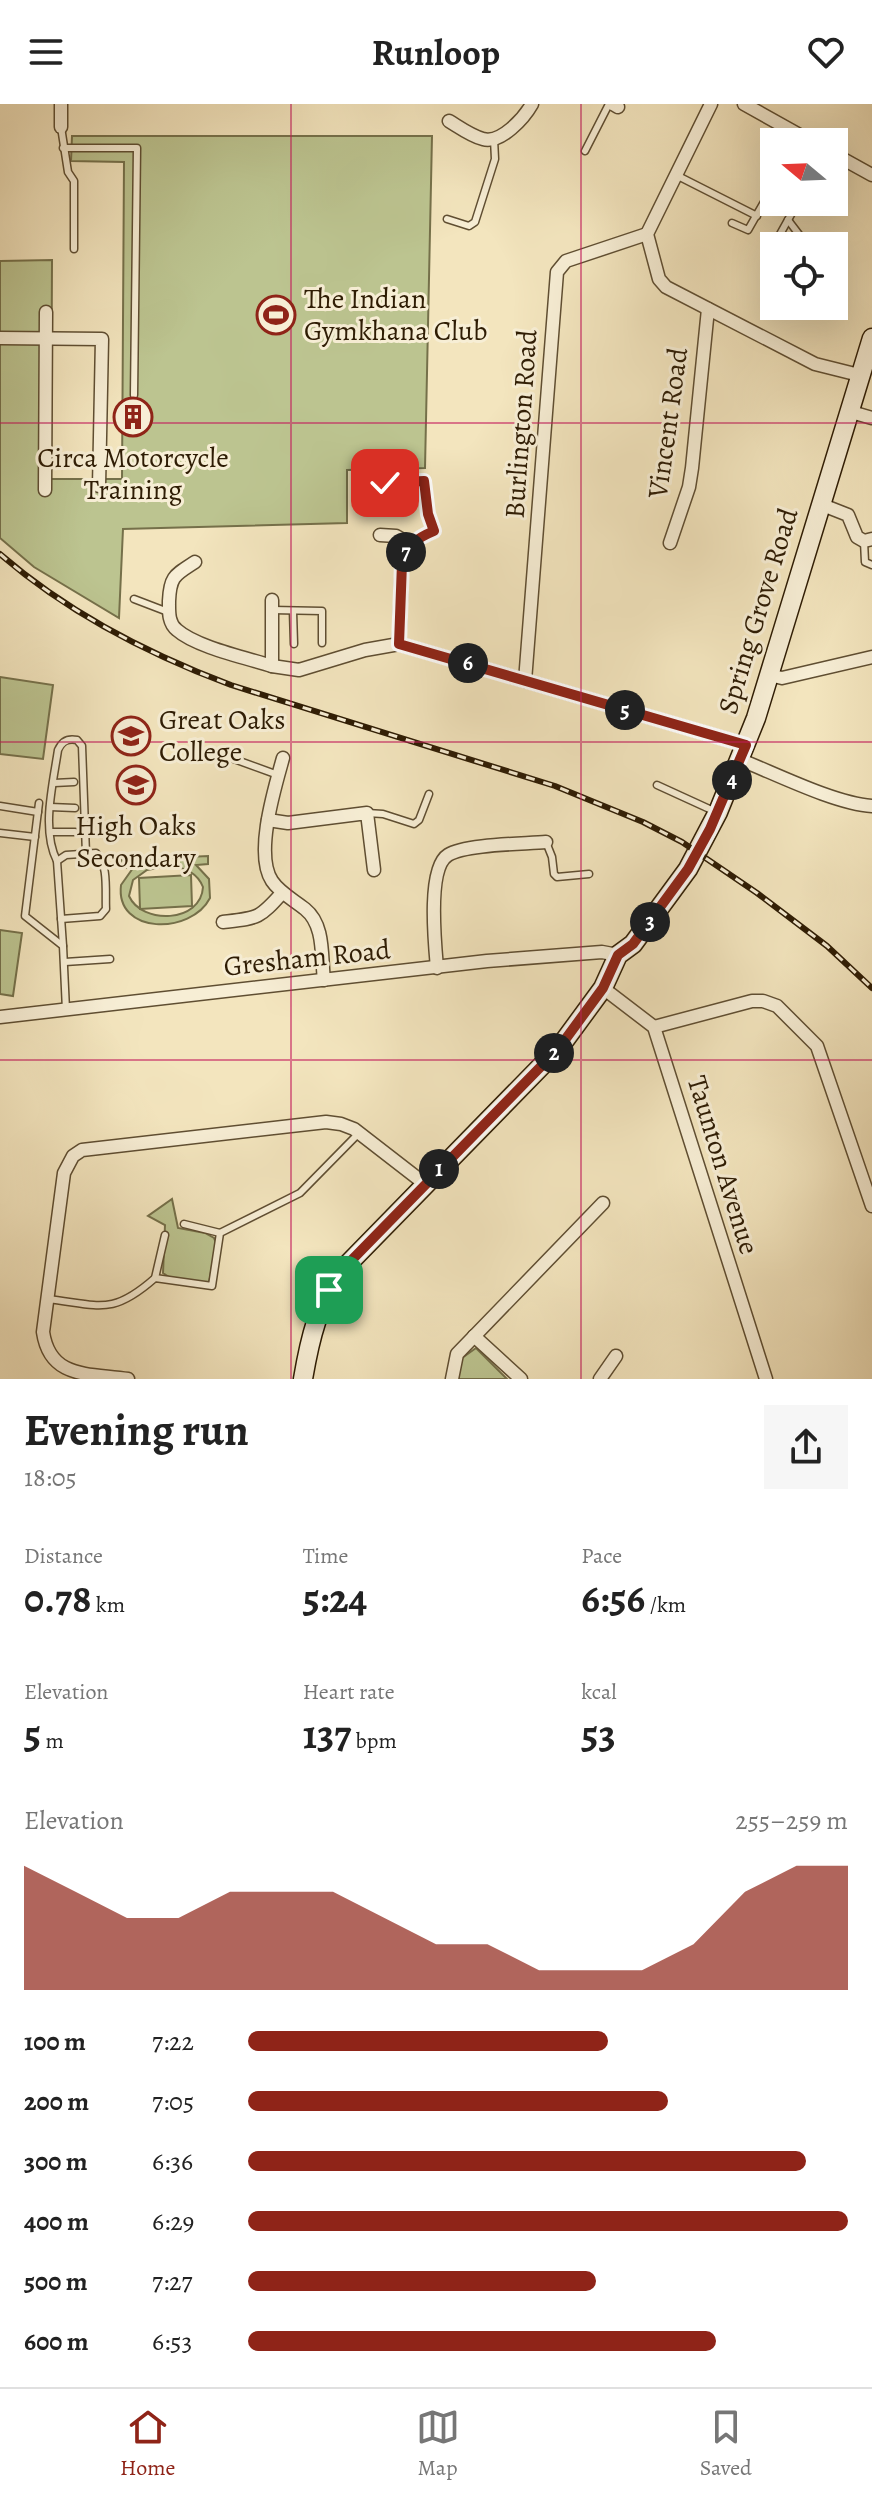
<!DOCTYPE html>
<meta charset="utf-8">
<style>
:root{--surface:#fff;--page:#f6f6f6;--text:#222;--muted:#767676;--line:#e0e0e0;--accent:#8f2418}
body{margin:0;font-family:Alegreya,serif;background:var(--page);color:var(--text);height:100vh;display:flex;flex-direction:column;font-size:30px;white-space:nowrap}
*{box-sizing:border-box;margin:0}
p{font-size:26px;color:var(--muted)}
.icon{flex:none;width:44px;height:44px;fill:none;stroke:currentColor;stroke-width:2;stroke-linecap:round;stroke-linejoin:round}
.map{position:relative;height:1275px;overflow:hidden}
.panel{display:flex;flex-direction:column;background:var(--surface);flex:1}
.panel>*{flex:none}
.needle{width:52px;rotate:289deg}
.tools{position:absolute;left:760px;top:24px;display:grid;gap:16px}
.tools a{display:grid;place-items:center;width:88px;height:88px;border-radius:0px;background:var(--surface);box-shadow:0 8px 32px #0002;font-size:40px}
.pin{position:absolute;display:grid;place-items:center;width:68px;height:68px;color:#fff;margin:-34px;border-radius:16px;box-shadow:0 4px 12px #0006}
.km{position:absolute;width:40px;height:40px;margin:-20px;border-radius:50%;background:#222;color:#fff;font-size:22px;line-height:40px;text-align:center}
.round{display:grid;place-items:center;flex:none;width:84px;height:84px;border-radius:0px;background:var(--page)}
.head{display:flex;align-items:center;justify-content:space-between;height:136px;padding:0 24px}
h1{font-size:44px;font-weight:700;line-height:60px}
.metrics{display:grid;grid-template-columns:repeat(3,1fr);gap:12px;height:136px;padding:8px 24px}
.metrics div{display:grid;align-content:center}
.metrics b{font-size:40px;font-weight:700}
.metrics small{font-size:22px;font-weight:400}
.metrics p{font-size:22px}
.chart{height:224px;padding:16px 24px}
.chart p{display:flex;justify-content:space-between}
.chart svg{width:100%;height:144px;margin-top:8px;fill:var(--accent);opacity:.7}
ul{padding:0 24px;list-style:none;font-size:26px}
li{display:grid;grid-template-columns:128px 96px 1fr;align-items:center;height:60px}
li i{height:20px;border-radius:10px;background:var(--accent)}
header{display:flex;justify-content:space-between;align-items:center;height:104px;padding:0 24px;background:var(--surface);font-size:36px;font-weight:700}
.menu{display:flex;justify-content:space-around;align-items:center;height:112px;border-top:2px solid var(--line);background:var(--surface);font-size:22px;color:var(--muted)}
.menu a{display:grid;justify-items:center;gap:4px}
.menu .selected{color:var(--accent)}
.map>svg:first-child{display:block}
.green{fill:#bcc490;stroke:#75704a;stroke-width:2;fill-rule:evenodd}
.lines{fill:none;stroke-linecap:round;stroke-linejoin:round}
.lane-casing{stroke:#5f4e32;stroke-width:9}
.street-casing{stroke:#5f4e32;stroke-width:15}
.secondary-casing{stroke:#2e1c04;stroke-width:21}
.lane{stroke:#f7eed5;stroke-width:6}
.street{stroke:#f7eed5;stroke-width:12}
.secondary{stroke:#f7eed5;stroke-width:18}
.rail-casing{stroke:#2e1c04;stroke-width:6}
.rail{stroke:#f7eed5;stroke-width:3;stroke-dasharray:9;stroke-linecap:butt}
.route-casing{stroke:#fff;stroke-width:16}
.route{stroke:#8f2418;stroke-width:10}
.grid{fill:none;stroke:#c2185b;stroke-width:2;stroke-opacity:0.55}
.labels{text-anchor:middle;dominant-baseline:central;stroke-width:6;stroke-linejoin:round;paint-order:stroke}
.poi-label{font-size:28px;fill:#2e1c04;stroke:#f7eed5;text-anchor:start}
.street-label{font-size:28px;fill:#2e1c04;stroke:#f7eed5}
</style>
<header><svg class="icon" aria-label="menu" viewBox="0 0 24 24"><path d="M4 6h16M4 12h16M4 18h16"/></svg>Runloop<svg class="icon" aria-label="heart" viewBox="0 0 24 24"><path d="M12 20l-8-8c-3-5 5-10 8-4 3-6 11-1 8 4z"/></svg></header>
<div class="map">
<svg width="872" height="1275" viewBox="0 0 872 1275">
<rect width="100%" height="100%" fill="#f3e5be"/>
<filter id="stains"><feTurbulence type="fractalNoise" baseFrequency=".0025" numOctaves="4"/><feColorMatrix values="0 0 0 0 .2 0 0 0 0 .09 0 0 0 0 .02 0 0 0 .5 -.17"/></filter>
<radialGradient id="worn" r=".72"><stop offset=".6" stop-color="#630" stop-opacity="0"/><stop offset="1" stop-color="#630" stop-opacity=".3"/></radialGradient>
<g class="green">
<path d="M72,32H432L425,364L347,366V419L123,425L119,514L34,463L0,434V157L52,156L51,375H122L124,58L71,57Z"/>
<path d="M0,573L53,581L43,655L0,650Z"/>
<path d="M208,752V760L196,761L209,775L210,794C191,831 115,831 121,781L133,764H121V756ZM169,762C184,763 197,768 203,783C201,819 142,821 129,792L133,776L147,766Z"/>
<path d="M191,771L192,802L140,805L139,774Z"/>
<path d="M0,826L22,829L13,892L0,890Z"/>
<path d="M172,1095L178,1124L205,1129L214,1134L216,1139L209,1179L172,1175L163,1169L165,1121L148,1112Z"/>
<path d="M476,1244L507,1275H458L462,1254Z"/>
</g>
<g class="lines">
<defs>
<g id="lane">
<path d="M61,23L68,68L74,77V145"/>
<path d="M63,44H137L134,291"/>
<path d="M585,47L609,0"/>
<path d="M676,71L757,112"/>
<path d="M447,115L469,122L475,118L495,55L494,35"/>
<path d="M788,116L804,137L801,142"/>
<path d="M732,119L748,126L768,91"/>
<path d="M769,150L798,98"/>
<path d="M385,379L424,377L428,410L434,427"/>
<path d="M864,437L865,458L872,461"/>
<path d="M134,495L168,508"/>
<path d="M272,506L322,507V539"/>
<path d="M293,507L294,540"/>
<path d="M234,655L278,671"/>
<path d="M54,679L74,678"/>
<path d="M657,681L716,708"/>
<path d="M39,699L25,812L63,842L66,906"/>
<path d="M0,702L38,708"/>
<path d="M50,703L75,704"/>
<path d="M367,709L383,710L414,720L419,716L429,690"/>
<path d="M51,728H75"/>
<path d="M0,729L35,733"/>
<path d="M546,738L552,753L554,770L557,773L589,770"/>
<path d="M57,757L66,751L96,749C109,760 105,789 106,805L100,812L61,815"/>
<path d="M63,842L57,757C41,726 53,680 58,646C62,637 68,634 77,636L82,642L86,750"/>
<path d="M65,858L110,855"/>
<path d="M184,1120L220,1129"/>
<path d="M155,1174L165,1131"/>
<path d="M47,1195C100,1201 112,1212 155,1174L212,1182L220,1129L300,1089L359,1029"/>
</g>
<g id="street">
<path d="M61,0V23"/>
<path d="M613,0L618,3"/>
<path d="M711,0L647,130L659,175L666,183L815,260L859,271"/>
<path d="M744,0L812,38"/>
<path d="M449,17C459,23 471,32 483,35C501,40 524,14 532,0"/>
<path d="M834,50L872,71"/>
<path d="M0,234L102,235L99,382"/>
<path d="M848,307L872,314"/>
<path d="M45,386L46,208"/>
<path d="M820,400L848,411L857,433L864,437L872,435"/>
<path d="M380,431L396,432L410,440"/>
<path d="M670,439L689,383L692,364L708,205"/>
<path d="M195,458C175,471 170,472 169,497C169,507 168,519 177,526C196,543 247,554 272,562V496"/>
<path d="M399,540L402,459C407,441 417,434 434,427"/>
<path d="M272,562L299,566L365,546L399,540L746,641"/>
<path d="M769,571L782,574L872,553"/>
<path d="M525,577L557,168L566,157L647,130"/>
<path d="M283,654C275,683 254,750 272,777C280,789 294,796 305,805C325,821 321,852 324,876"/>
<path d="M741,656C776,670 836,700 872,702"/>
<path d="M268,716L288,719L367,709L374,766"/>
<path d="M223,818C258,814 259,815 282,789"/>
<path d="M437,864C435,841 427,764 448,751C465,740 524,740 546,738"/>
<path d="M603,884L654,923L766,1275"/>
<path d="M0,913L487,857L602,848L618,851"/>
<path d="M654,923L752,897H763L777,902L817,942L872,1102"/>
<path d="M474,1232L521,1275"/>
<path d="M128,1275C88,1269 50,1275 43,1228L64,1069L73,1052L82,1046L326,1018L341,1020L354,1025L425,1080"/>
<path d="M452,1275L457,1250L603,1099"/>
<path d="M600,1275L616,1252"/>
</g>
<path id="secondary" d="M303,1275C310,1234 318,1200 342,1166L559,944L603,884L618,851L633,840L688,765L718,708L756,614L872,234"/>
</defs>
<use href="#lane" class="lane-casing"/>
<use href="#street" class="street-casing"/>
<use href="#secondary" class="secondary-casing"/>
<use href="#lane" class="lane"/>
<use href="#street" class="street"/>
<use href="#secondary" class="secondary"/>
<defs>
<path id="rail" d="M0,450C67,508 148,550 231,581L555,682L643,718L682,738L757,789L827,842L872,884"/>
</defs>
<use href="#rail" class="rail-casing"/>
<use href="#rail" class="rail"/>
</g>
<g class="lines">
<defs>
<path id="route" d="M329,1186L342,1166L559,944L603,884L618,851L633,840L688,765L710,725L746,641L399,540L402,459C407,441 417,434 434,427L428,410L424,377L385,379"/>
</defs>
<use href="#route" class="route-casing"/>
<use href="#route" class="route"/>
</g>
<path class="grid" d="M291,0V1275M581,0V1275M0,319H872M0,638H872M0,956H872"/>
<defs>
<symbol id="stadium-ring" viewBox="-11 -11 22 22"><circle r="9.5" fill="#f7eed5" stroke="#8f2418" stroke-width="1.5"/><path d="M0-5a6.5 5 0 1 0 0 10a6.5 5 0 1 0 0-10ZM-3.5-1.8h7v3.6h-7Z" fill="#8f2418"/></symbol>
<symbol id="building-ring" viewBox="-11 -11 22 22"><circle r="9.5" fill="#f7eed5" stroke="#8f2418" stroke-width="1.5"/><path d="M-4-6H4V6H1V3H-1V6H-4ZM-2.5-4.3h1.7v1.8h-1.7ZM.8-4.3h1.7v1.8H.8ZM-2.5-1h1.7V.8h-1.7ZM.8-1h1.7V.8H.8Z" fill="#8f2418"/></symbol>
<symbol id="university-ring" viewBox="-11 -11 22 22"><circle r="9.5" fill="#f7eed5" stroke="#8f2418" stroke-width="1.5"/><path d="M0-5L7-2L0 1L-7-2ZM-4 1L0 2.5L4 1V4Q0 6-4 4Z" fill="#8f2418"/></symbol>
<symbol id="school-ring" viewBox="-11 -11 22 22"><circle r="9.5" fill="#f7eed5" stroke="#8f2418" stroke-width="1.5"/><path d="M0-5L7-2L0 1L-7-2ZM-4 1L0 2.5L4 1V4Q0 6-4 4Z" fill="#8f2418"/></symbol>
</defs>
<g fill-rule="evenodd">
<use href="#stadium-ring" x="254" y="189" width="44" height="44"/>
<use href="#building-ring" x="111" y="291" width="44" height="44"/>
<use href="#university-ring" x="109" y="610" width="44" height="44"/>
<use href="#school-ring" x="114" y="659" width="44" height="44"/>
</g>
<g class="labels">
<g class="poi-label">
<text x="304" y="195">The Indian<tspan x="304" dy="32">Gymkhana Club</tspan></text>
<text x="133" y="354" text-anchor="middle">Circa Motorcycle<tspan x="133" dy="32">Training</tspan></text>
<text x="159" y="616">Great Oaks<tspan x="159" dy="32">College</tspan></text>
<text x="136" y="722" text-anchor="middle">High Oaks<tspan x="136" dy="32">Secondary</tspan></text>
</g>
<g class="street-label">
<text transform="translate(668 319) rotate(-82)">Vincent Road</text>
<text transform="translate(521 320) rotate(-86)">Burlington Road</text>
<text transform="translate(758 507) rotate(-73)">Spring Grove Road</text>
<text transform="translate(307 854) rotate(-6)">Gresham Road</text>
<text transform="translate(723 1061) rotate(73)">Taunton Avenue</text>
</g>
</g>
<rect width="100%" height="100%" filter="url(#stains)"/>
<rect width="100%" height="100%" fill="url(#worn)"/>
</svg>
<div class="tools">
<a><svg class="needle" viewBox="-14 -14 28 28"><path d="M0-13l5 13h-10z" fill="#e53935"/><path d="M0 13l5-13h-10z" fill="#767676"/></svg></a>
<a><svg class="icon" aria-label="locate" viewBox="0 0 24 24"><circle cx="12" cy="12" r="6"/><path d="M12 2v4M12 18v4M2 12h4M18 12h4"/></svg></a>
</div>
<div class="pin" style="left:329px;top:1186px;background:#1e9e55"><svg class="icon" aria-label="arrive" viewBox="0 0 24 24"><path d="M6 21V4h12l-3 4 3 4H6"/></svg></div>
<div class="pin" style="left:385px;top:379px;background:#d93025"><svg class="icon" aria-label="check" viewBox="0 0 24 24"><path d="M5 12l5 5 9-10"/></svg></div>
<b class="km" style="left:439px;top:1065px">1</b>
<b class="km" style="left:554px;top:949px">2</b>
<b class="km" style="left:650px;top:818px">3</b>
<b class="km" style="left:732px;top:676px">4</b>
<b class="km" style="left:625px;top:606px">5</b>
<b class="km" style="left:468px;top:559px">6</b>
<b class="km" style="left:406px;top:448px">7</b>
</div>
<section class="panel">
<div class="head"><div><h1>Evening run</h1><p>18:05</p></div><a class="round"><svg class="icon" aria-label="share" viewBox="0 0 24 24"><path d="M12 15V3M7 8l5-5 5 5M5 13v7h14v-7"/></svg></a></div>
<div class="metrics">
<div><p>Distance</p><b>0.78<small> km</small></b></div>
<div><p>Time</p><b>5:24</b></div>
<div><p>Pace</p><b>6:56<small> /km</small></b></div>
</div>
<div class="metrics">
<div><p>Elevation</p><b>5<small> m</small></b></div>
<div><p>Heart rate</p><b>137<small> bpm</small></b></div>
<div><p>kcal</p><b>53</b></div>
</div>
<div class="chart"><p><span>Elevation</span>255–259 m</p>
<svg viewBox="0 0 160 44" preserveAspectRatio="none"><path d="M0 44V6L10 14L20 22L30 22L40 14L50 14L60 14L70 22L80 30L90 30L100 38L110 38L120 38L130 30L140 14L150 6L160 6V44z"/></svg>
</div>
<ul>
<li><b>100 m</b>7:22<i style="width:60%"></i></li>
<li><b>200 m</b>7:05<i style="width:70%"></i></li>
<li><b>300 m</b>6:36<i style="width:93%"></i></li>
<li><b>400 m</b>6:29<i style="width:100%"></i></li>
<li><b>500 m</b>7:27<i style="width:58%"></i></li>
<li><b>600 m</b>6:53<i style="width:78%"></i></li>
</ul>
</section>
<nav class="menu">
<a class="selected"><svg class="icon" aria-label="home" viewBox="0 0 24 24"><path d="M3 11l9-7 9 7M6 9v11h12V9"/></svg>Home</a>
<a><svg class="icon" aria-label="map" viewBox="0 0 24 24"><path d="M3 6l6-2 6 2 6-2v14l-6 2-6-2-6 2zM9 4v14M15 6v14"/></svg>Map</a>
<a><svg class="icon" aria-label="saved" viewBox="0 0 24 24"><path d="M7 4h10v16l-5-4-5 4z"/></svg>Saved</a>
</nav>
